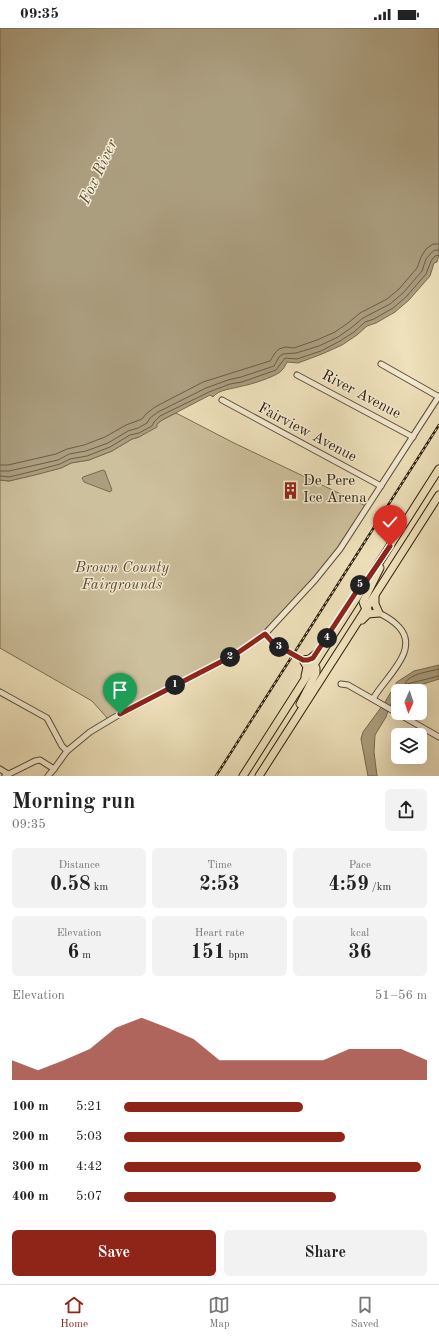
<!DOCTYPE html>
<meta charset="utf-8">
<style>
:root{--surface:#fff;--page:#f2f2f2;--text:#222;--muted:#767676;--line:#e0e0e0;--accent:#8f2418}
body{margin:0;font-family:"Old Standard TT",serif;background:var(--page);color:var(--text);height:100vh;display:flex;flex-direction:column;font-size:15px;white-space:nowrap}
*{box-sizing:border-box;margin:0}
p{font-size:13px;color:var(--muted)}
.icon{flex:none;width:22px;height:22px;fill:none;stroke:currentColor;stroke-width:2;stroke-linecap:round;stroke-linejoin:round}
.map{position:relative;height:748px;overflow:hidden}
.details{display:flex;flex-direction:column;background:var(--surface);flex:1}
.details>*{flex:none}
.needle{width:26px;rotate:183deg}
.fabs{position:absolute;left:391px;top:656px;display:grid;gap:8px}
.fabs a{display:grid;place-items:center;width:36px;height:36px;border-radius:6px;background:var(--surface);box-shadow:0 4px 16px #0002;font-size:20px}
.pin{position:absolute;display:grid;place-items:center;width:34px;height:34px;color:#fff;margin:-41px -17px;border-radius:50% 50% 50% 0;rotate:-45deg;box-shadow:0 0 4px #0007}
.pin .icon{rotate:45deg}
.km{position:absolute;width:20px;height:20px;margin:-10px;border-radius:50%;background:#222;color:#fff;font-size:11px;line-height:20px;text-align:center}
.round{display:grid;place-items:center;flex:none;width:42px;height:42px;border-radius:6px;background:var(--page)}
.headline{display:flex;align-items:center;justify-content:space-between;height:68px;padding:0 12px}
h1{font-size:22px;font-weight:700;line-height:30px}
.stats{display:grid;grid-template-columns:repeat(3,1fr);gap:6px;height:68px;padding:4px 12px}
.stats div{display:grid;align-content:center;border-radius:6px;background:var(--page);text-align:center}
.stats b{font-size:20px;font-weight:700}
.stats small{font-size:11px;font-weight:400}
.stats p{font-size:11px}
.chart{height:112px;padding:8px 12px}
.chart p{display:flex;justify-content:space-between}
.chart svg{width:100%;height:72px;margin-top:4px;fill:var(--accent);opacity:.7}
.primary-button{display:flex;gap:8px;margin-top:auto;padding:8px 12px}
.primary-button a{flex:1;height:46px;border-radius:6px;background:var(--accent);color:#fff;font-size:16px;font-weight:700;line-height:46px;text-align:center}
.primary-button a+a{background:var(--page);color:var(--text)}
ul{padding:0 12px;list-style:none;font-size:13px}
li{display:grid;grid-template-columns:64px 48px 1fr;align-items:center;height:30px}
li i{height:10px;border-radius:5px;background:var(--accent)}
.status{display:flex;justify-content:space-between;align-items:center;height:28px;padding:0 20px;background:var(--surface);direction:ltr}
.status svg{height:11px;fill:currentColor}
.menu{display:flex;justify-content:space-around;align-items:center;height:56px;border-top:1px solid var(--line);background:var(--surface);font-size:11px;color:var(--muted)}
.menu a{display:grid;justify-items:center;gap:2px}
.menu .on{color:var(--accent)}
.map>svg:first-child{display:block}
.green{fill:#cdc09d;stroke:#7c6e54}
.water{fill:#ab9e7f;stroke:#776a51}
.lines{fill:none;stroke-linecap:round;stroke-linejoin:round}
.shore{stroke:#6a5e45;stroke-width:1}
.minor-casing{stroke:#5b4e37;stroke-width:7}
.major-casing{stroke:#2a1d0b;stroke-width:9}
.minor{stroke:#f4ecd3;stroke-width:5}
.major{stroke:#eee1bb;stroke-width:7}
.rail-casing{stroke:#2a1d0b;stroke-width:2.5}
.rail{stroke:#f4ecd3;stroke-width:1;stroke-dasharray:3;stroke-linecap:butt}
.route-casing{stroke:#fff;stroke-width:8}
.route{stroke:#8f2418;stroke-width:5}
.labels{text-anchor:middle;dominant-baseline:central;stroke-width:3;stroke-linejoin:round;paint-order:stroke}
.street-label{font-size:15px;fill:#2a1d0b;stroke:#f4ecd3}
.poi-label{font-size:15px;fill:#2a1d0b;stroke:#f4ecd3;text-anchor:start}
.park-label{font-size:15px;font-style:italic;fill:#5b4e37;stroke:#f4ecd3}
.water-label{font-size:16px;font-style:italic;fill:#5e5139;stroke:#f4ecd3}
</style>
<div class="status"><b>09:35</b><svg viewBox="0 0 49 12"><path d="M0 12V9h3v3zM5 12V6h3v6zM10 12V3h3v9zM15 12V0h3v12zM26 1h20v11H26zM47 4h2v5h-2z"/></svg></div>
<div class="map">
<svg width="439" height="748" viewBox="0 0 439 748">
<rect width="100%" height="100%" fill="#eee1bb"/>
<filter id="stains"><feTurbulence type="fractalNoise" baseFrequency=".005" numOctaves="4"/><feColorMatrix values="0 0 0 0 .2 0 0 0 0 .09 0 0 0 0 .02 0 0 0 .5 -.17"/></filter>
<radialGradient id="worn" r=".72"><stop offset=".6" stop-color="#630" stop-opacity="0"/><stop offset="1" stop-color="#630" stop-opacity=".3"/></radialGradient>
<path class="green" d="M176,385L234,415L368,479L340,521L265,606L245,620L109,692L92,673L0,620V452L9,453L61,440L71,435L89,432L112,423L132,411L139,409L162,392Z"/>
<g class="water">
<path d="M0,0H439V226L437,234L434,235L430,248L409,272L395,284L376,295L367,298L357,307L342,317L322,326L298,335L287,334C285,338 283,342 280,344C274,349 250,357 242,358C233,361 219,361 213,369L210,367L162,392L157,396V399L139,409L132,411L112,423L89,432L71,435L61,440L35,447L9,453L0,452Z"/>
<path d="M103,442L105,443C107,450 110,456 112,462L110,464L84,454L82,450L83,449Z"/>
<path d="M439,637V651L402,663H398V667L390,677L386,689L375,707L374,724L377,748H368L361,711L363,704L385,674L397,654L414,643Z"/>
</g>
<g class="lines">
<g class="shore">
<path d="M0,437H8L56,426L67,421L84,417L105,409L126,397L142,391L146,386L155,379L203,354L270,333L275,325L279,321L285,319L294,320L317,312L335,304L348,295L360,285L387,271L399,261L417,240L421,229L426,221L433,216H439"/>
<path d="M0,443H9L58,432L69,426L86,423L108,415L128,403L138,400L147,395L150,390L158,384L206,360L228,352L241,349L274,338L279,329L283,326L296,325L319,318L338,309L351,300L363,290L390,276L403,265L422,243L426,231L431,225L435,222H439"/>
<path d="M0,448L9,449L34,443L60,436L70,431L87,428L110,419L130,407L139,405L152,398L154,394L160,388L209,364L230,356L242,354L276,342L285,330L297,331L321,323L340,313L354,304L365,294L374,291L393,280L406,269L426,246L431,233L435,228L439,227"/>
<path d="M439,641C429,644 411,645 405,655L407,656L439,648"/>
</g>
<defs>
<g id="minor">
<path d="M381,336L439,369"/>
<path d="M297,347L413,409"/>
<path d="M222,372L381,458"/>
<path d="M265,606L273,615L303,632"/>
<path d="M341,656L348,657L439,709"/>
<path d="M0,664L47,690L62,718L67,723"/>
<path d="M373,671C384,650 423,621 397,597C392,592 385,588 379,585"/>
<path d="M0,741L8,746"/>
<path d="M5,748L35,733L40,732L54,741L67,723L90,704L115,689L236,626L265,606L315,552L340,521L439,368"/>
<path d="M48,748L54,741"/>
</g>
<g id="major">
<path d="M368,582L365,579L363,574L380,540"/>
<path d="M362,592L368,586L379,585L375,576V568"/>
<path d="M305,648L307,639L303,632L310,631L318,624"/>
<path d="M300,676L316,645V640L312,635"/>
<path d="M243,748L439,441"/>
<path d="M259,748L439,467"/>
</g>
</defs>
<use href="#minor" class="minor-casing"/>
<use href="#major" class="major-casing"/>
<use href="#minor" class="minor"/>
<use href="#major" class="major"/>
<defs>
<path id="rail" d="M216,748L439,397"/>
</defs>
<use href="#rail" class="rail-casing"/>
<use href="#rail" class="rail"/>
</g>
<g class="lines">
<defs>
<path id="route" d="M120,686L236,626L265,606L273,615L303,632H308L313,630L364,552H367L390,518"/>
</defs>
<use href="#route" class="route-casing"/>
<use href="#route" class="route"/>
</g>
<defs>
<symbol id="building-bare" viewBox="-9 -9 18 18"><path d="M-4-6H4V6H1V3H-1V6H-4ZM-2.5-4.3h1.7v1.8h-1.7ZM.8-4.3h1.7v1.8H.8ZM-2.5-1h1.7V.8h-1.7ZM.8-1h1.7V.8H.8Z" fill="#8f2418" stroke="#f4ecd3" stroke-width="2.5" paint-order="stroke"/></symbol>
</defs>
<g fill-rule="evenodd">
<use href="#building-bare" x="278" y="450" width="25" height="25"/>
</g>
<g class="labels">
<g class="street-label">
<text transform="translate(361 367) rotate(28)">River Avenue</text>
<text transform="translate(307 405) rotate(28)">Fairview Avenue</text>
</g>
<g class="poi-label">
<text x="303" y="453">De Pere<tspan x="303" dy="17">Ice Arena</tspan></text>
</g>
<g class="park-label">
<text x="122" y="540">Brown County<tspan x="122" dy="17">Fairgrounds</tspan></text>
</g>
<g class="water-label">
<text transform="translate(99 144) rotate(-65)">Fox River</text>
</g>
</g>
<rect width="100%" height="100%" filter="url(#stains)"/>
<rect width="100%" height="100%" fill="url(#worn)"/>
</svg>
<div class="fabs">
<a><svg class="needle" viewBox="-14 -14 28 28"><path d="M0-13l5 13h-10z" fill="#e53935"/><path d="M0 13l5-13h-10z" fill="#767676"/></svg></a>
<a><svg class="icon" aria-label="layers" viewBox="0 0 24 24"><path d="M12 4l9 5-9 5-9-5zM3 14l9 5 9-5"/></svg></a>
</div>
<div class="pin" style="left:120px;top:686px;background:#1e9e55"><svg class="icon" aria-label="arrive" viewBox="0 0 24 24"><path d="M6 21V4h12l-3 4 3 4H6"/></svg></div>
<div class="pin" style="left:390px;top:518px;background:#d93025"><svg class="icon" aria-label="check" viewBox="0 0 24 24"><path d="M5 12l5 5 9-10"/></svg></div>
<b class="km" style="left:175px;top:657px">1</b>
<b class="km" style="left:230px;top:629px">2</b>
<b class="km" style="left:279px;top:619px">3</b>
<b class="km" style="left:327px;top:610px">4</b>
<b class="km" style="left:360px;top:557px">5</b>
</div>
<section class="details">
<div class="headline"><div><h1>Morning run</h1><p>09:35</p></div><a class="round"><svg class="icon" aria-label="share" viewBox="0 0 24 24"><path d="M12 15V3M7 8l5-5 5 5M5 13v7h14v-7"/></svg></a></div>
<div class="stats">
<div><p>Distance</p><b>0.58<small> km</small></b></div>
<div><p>Time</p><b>2:53</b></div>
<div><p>Pace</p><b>4:59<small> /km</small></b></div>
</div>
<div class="stats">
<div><p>Elevation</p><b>6<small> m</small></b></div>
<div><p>Heart rate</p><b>151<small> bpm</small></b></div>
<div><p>kcal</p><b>36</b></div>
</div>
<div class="chart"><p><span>Elevation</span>51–56 m</p>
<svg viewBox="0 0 160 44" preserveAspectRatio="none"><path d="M0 44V32L10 38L20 32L30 25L40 12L50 6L60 12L70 19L80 32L90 32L100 32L110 32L120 32L130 25L140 25L150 25L160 32V44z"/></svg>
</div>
<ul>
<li><b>100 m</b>5:21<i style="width:59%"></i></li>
<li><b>200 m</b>5:03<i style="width:73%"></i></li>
<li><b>300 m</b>4:42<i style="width:98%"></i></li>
<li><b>400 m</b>5:07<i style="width:70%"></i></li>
</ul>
<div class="primary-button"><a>Save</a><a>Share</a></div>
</section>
<nav class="menu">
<a class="on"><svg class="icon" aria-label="home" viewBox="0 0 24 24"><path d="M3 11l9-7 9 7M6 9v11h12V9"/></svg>Home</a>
<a><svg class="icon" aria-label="map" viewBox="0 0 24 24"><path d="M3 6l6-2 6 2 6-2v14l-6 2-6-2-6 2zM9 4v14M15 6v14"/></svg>Map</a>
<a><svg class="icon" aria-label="saved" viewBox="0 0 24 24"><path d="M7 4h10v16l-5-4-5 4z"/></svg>Saved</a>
</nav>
